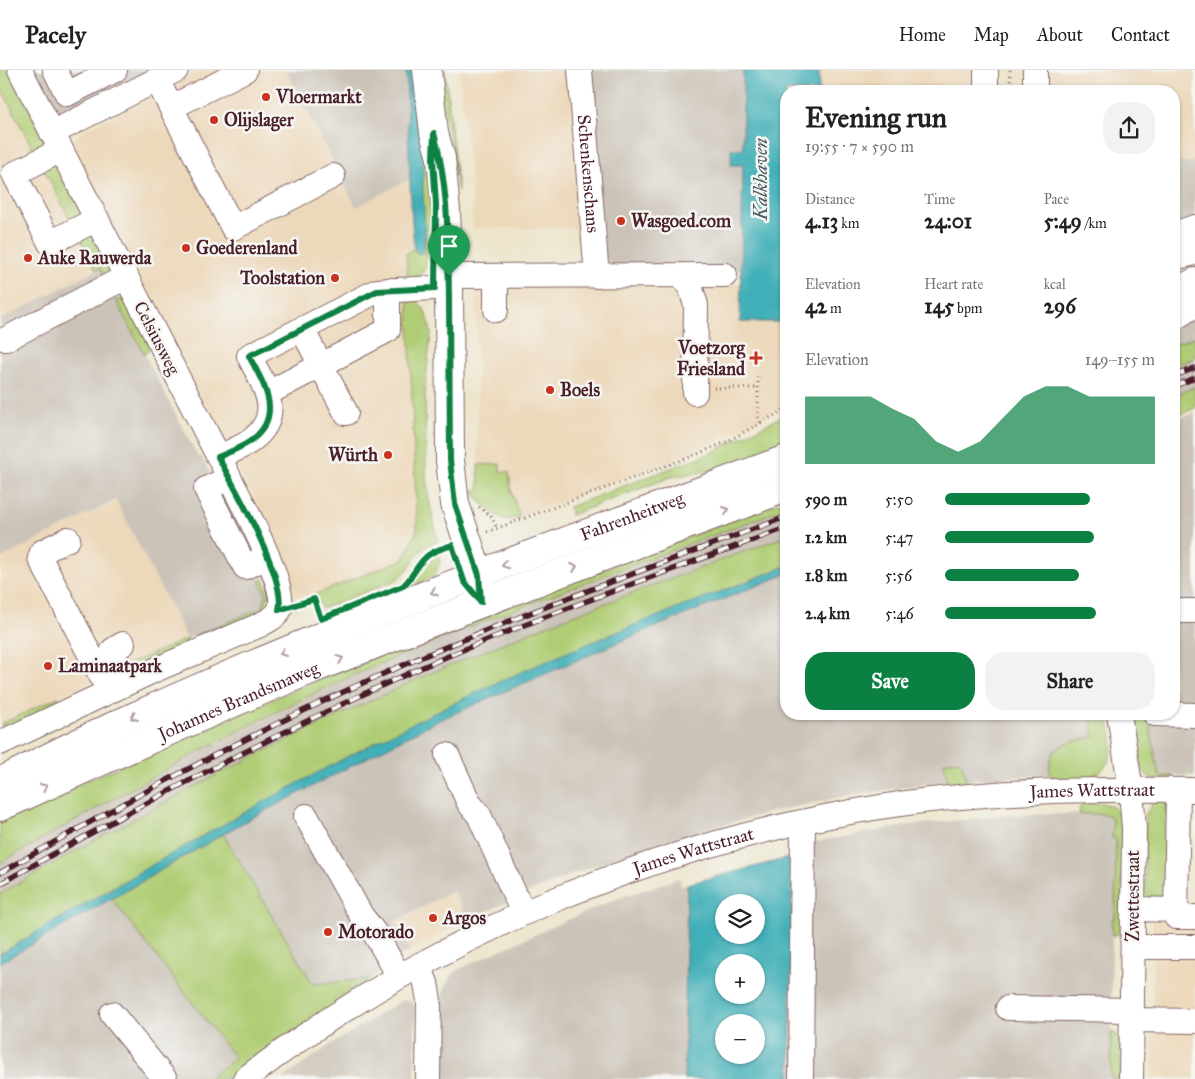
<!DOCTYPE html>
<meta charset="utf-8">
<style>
:root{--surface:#fff;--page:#f2f2f2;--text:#202124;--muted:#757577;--line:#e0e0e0;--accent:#0b8043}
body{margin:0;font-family:"IM FELL Great Primer",serif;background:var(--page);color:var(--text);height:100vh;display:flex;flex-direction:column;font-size:19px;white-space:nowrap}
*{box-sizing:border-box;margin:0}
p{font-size:16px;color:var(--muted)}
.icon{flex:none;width:28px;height:28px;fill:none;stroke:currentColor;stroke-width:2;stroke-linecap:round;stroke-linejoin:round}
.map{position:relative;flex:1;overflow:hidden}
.details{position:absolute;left:780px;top:15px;width:400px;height:635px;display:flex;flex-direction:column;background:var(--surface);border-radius:20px;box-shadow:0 1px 4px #0004}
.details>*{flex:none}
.fabs{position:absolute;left:715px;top:824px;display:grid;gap:10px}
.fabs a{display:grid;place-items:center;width:50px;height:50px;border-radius:50%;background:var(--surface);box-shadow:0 1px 4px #0004;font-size:25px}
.pin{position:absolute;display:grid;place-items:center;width:42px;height:42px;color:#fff;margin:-51px -21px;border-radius:50% 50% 50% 0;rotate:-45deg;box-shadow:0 0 5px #0007}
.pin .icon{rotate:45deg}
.round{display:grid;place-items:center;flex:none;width:52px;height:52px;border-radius:20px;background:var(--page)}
.headline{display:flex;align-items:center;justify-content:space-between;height:85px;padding:0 25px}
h1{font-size:28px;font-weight:700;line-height:38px}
.stats{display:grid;grid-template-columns:repeat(3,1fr);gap:8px;height:85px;padding:5px 25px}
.stats div{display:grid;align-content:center}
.stats b{font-size:21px;font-weight:700}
.stats small{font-size:14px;font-weight:400}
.stats p{font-size:14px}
.chart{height:140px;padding:10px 25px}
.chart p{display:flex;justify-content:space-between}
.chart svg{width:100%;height:90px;margin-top:5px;fill:var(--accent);opacity:.7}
.primary-button{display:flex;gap:10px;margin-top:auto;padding:10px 25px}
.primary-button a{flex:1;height:58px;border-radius:20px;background:var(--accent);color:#fff;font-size:20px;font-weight:700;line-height:58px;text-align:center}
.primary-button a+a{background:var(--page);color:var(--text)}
ul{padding:0 25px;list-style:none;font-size:16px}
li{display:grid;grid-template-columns:80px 60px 1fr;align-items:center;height:38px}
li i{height:12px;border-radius:6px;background:var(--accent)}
header{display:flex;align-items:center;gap:30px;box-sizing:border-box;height:70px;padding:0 25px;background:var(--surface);border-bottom:1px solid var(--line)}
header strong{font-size:24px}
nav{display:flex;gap:28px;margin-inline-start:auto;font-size:18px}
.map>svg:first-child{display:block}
.built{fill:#ecd8ba}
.industrial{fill:#cbc3b8}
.green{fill:#b0cd74;stroke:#7d7650}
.water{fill:#3fafb7;stroke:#446771;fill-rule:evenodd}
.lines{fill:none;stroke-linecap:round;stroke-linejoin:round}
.minor-casing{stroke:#836564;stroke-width:26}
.major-casing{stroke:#836564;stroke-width:30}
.path{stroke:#836564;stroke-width:3;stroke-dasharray:1 4;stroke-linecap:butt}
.minor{stroke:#fff;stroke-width:24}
.major{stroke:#fff;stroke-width:28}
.rail-casing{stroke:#4a1f2b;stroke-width:5.5}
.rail{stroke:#f6f6f2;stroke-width:4;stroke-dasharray:11;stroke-linecap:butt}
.oneway{stroke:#ae9aa0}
.route-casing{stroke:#fff;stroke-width:10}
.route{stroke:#0b8043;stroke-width:6}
.poi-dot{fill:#c8321e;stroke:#f6f6f2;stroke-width:2}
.labels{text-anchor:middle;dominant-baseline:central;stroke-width:5;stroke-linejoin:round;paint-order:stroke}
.poi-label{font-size:18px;font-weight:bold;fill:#4a1f2b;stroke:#f6f6f2;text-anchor:start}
.street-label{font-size:18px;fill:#4a1f2b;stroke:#f6f6f2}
.water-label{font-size:19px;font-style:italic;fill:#465963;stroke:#f6f6f2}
</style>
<header>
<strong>Pacely</strong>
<nav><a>Home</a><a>Map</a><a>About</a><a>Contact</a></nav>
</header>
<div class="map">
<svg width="1195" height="1009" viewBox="0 0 1195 1009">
<rect width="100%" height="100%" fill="#f6f6f2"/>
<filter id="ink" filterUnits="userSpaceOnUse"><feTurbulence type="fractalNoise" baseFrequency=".02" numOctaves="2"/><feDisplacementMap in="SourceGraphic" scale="10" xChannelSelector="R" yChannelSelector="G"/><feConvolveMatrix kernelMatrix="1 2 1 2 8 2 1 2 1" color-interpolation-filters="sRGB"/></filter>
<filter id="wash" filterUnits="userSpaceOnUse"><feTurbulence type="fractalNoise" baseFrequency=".0096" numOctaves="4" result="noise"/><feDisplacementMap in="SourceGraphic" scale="20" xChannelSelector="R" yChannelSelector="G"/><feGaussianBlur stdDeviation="1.12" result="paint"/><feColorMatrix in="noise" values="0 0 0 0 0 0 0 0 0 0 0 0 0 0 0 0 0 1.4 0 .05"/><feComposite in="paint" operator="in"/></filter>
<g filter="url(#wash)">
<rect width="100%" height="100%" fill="#ede6cd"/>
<g class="built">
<path d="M202,0H286L356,137L410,109L414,178L406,184L417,460L404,489L300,530L294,523L267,454L74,79V69L79,63Z"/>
<path d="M459,0H572L585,158H473L471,115Z"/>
<rect x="819" y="0" width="184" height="21"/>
<path d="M1046,0H1195V92H1174V21H1046Z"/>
<path d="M0,16L96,200L0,250Z"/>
<path d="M476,213H741V252H786V335L701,379L520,447L512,449L500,448L480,432L478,415Z"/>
<path d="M117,430L187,569L124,596L0,654V489Z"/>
<path d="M453,821L468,850L410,881L394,853Z"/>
<path d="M1153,851L1195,852V1009H1152Z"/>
</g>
<g class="industrial">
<path d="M33,0H149L64,42L53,38Z"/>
<path d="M286,0H406L410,109L356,137Z"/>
<path d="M588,0H743V79L731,80L740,95H743L741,199H627L612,194L608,191L605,187Z"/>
<path d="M1174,92H1195V153L1174,159Z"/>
<path d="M100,198L175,343L198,387L201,386L243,468L266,525L262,538L187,569L116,430L0,489V250Z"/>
<path d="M1195,245V338L1174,347V257Z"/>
<path d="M1195,342V706H1156L1146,644H1174V350Z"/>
<path d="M786,438V466L552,553L424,606L291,668L226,700L100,767L0,824V793L160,703L294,634L372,598L462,561Z"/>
<path d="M786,504V644H1091L1094,667L1068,672L1049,698L1050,705L967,710L962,694L944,692L947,711L850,725L771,742L711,758L660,773L580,801L513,829L468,850L453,821L394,852L410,881L384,895L380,903L370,909L313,914L223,764L351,694L437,651L633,566Z"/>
<path d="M1046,744H1105L1110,746L1113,752L1112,768H1116L1115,849L1112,850L1111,1009H790L792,776L910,755L1012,745Z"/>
<path d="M680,808V816L687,814L684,1009H441L442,930L444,919L450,908L457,900L558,854L619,828Z"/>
<path d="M112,829L235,988L208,1009H0V893Z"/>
<path d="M405,930L410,931L415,937V1009H282L330,975L401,931Z"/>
</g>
<g class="green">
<path d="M0,0H10L46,74L36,85L0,16Z"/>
<path d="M412,0H419L432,133L431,186L429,193L421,204L417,208L408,211L406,184L414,178L416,182L422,183L424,179L425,165L423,123V83Z"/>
<path d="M438,0H445L458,121L439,10Z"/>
<path d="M57,94L81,143L80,146L71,151L42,96Z"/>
<path d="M89,165H92L110,197L109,201L104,206L100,198L96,200L80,168Z"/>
<path d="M408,227C425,232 429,248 431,264L425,317L426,405L429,430L438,471C411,480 415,498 396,510L322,539L316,524L404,489L417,460Z"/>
<path d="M121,229H124L150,276L147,282L144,284L116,230Z"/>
<path d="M1195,267V288L1174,296V274Z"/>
<path d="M1195,317V338L1174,347V325Z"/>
<path d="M786,344V377L762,381L708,401L671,407L571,445L569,437L713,382Z"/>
<path d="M500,394V402H509L512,424L520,447C503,452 501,449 488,438C481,432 477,429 473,420H479L478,395Z"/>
<path d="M786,430V438C648,490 509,539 373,597C244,653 122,724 0,793V749L335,602Z"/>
<path d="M786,466V496L591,573L492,615L347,687L120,813L0,884V824L100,767L226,700L291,668L424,606L552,553Z"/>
<path d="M439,484L440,493L434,507L404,519C420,508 421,493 439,484Z"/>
<path d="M264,509L269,526L262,542L199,569L196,565L262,538L266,525L260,510Z"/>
<path d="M187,569L188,575L131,602L124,596Z"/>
<path d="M58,627L62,634L4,659L1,654Z"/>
<path d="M1091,644H1108C1109,655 1114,668 1112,679C1109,707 1078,715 1054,709C1050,705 1049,700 1050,694C1052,672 1076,671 1094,667Z"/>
<path d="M1130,644H1148L1159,706H1173L1172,708C1166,709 1158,711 1153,709C1134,702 1133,661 1130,644Z"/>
<path d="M958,690L962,694L967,710L964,715L953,716L948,714L944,692Z"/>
<path d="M1167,727L1165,825L1163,828L1148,827L1145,823V745L1153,733Z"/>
<path d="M1087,732C1104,732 1117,733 1122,752V858C1120,863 1117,865 1112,866V849H1115L1116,769L1112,768L1113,752L1110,746L1105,744H1079L1080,737Z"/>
<path d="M223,764L313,914L370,909L342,926L334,935L229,1009H208L235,988L112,829Z"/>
<path d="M1111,962L1116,964L1120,969V1009H1111Z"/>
</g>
<g class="water">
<path d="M406,0H412L423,83V123L425,165L424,179L422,183L419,184L414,178L411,140Z"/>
<path d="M743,0H819V21H786V252H740L743,95H731V79H743Z"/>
<path d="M786,496V504L633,566L437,651L246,751L0,893V884C161,789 322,694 492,615C588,571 688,535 786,496Z"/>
<path d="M792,787L790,1009H684L687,814ZM724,832H756V865H724ZM724,892H756V925H724ZM724,952H756V985H724Z"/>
</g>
</g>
<g filter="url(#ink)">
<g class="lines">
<defs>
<g id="minor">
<path d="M55,0L67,24L115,0"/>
<path id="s1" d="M580,0L597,206"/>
<path d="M157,10L233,158L333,106"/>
<path d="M986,21V0"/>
<path d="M1035,21V0"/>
<path d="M184,31L245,0"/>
<path d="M52,63L176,0"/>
<path d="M61,80L14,104L50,173L97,149"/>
<path d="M1174,164L1195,157"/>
<path d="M449,206L725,205"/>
<path d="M682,206L691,219L696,235L695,323"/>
<path d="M496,240V206"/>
<path d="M302,259L346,343"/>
<path d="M6,269L126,207"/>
<path d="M268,323L388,260V220"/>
<path d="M219,387C229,382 244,377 253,369C285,344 263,313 249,286L377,221L435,218"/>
<path d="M229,408L206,419L245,497L268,487"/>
<path d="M68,469L42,482L40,488L109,621"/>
<path d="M1174,541H1195"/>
<path d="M123,574L113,580L112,583L127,613"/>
<path d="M1119,644L1131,720L1134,758L1131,1009"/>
<path d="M1155,644L1195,645"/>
<path d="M0,673L155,600L260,555C267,551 275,548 279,541C288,524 258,465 250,448L20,0"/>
<path d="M447,685L469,733L479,745L523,843"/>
<path d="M1178,720L1176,847H1195"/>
<path d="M306,746L361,845L374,862L399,906"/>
<path d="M1133,839L1176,840"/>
<path d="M1133,877H1195"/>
<path d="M419,895L426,913L429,931L428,1009"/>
<path d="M1008,938L1132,940"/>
<path d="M112,944L165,1009"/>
<path d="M1132,950L1195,951"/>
<path id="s2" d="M245,1009C431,867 649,774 880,737C984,720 1090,719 1195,720"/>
<path d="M801,1009L803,752"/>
</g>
<g id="major">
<path d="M427,0L434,63L441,88L446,141L449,206L450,390L455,434L479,505L480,524"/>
<path d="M1174,186L1195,181"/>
<path d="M1174,224L1195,212"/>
<path d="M1174,246L1195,233"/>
<path id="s3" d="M0,712C43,690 86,668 131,648C345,551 566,471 786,389"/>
<path id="s4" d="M0,737C102,691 204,644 308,601C467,537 626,478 786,418"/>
</g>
</defs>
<use href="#minor" class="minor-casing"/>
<use href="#major" class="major-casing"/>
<g class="path">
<path d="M1010,21V0"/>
<path d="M758,307V347L761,353"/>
<path d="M714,318H758"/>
<path d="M479,437L491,446L497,458"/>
<path d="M487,462L695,385L726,372L786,339"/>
<path d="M412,507C423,488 428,484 448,476"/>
<path d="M299,535L314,529L320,546"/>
</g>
<use href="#minor" class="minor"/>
<use href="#major" class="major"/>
<defs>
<g id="rail">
<path d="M1174,306L1195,298"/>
<path d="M1174,316L1195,308"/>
<path d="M0,803C131,728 263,656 401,596C528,541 657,495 786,447"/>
<path d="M0,814C139,735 279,661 425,596C543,545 665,502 786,458"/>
</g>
</defs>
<use href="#rail" class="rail-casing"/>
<use href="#rail" class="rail"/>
</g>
<defs><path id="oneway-chevron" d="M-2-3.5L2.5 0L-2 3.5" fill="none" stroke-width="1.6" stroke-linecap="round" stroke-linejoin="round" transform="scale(1.25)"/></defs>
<g class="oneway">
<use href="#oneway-chevron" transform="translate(726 440) rotate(-20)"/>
<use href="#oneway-chevron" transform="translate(505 495) rotate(159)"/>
<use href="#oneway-chevron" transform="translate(574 497) rotate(-21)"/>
<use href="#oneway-chevron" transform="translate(434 522) rotate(159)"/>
<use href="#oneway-chevron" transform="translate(283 583) rotate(157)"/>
<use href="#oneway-chevron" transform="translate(340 589) rotate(-22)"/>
<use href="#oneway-chevron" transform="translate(134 647) rotate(156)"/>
<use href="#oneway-chevron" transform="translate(44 717) rotate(-24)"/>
</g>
</g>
<g class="lines" filter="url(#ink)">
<defs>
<path id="route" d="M434,63C449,117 448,174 449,229C449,283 450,336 450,390L455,434L479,505L481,532L464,511L452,475C442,479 430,481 423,490C415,499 412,508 403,516L321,549L314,529L279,540C287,509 235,418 218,387C229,382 244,377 253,369C284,344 263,313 249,286L377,221L435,218L436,134L433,89Z"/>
</defs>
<use href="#route" class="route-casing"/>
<use href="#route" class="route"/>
</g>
<g class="poi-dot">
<circle cx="266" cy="27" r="5"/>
<circle cx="214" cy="50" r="5"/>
<circle cx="621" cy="151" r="5"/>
<circle cx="186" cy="178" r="5"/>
<circle cx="28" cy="188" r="5"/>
<circle cx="335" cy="208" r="5"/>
<path d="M753.5 280.5h5v5h5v5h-5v5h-5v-5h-5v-5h5z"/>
<circle cx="550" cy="320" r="5"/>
<circle cx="388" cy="385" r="5"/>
<circle cx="48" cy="596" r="5"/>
<circle cx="433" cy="848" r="5"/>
<circle cx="328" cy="862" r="5"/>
</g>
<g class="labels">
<g class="poi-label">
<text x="276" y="27">Vloermarkt</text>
<text x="224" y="50">Olijslager</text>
<text x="631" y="151">Wasgoed.com</text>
<text x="196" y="178">Goederenland</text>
<text x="38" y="188">Auke Rauwerda</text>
<text x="325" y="208" text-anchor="end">Toolstation</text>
<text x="745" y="278" text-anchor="end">Voetzorg<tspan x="745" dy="21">Friesland</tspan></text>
<text x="560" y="320">Boels</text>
<text x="378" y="385" text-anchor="end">Würth</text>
<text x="58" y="596">Laminaatpark</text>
<text x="443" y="848">Argos</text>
<text x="338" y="862">Motorado</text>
</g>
<g class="street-label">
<text stroke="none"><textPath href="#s1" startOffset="104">Schenkenschans</textPath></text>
<text transform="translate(157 268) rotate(63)">Celsiusweg</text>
<text stroke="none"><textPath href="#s3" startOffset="686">Fahrenheitweg</textPath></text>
<text stroke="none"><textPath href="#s4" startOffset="261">Johannes Brandsmaweg</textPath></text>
<text stroke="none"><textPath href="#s2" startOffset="911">James Wattstraat</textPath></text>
<text stroke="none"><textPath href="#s2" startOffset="506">James Wattstraat</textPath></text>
<text transform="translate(1133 826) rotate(-90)">Zwettestraat</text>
</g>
<g class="water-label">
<text transform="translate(760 109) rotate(-90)">Kalkhaven</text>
</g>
</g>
</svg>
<div class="fabs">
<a><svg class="icon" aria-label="layers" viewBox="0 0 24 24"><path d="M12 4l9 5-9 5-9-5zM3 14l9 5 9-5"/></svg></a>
<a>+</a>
<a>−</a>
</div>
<div class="pin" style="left:449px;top:206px;background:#1e9e55"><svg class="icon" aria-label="arrive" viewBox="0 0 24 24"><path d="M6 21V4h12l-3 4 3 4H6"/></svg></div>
<section class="details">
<div class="headline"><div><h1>Evening run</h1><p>19:55 · 7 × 590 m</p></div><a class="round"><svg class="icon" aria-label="share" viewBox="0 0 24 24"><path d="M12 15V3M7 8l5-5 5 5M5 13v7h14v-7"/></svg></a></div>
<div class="stats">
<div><p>Distance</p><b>4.13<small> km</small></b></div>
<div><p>Time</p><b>24:01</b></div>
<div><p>Pace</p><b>5:49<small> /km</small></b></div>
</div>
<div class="stats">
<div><p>Elevation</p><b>42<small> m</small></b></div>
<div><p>Heart rate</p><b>145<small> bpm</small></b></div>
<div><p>kcal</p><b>296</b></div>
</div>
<div class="chart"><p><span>Elevation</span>149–155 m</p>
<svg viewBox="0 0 160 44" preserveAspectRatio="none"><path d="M0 44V11L10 11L20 11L30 11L40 17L50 22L60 33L70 38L80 33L90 22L100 11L110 6L120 6L130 11L140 11L150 11L160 11V44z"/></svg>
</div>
<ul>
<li><b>590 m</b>5:50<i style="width:69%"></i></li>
<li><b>1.2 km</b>5:47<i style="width:71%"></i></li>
<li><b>1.8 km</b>5:56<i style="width:64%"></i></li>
<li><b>2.4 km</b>5:46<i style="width:72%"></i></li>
</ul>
<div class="primary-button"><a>Save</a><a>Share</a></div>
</section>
</div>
